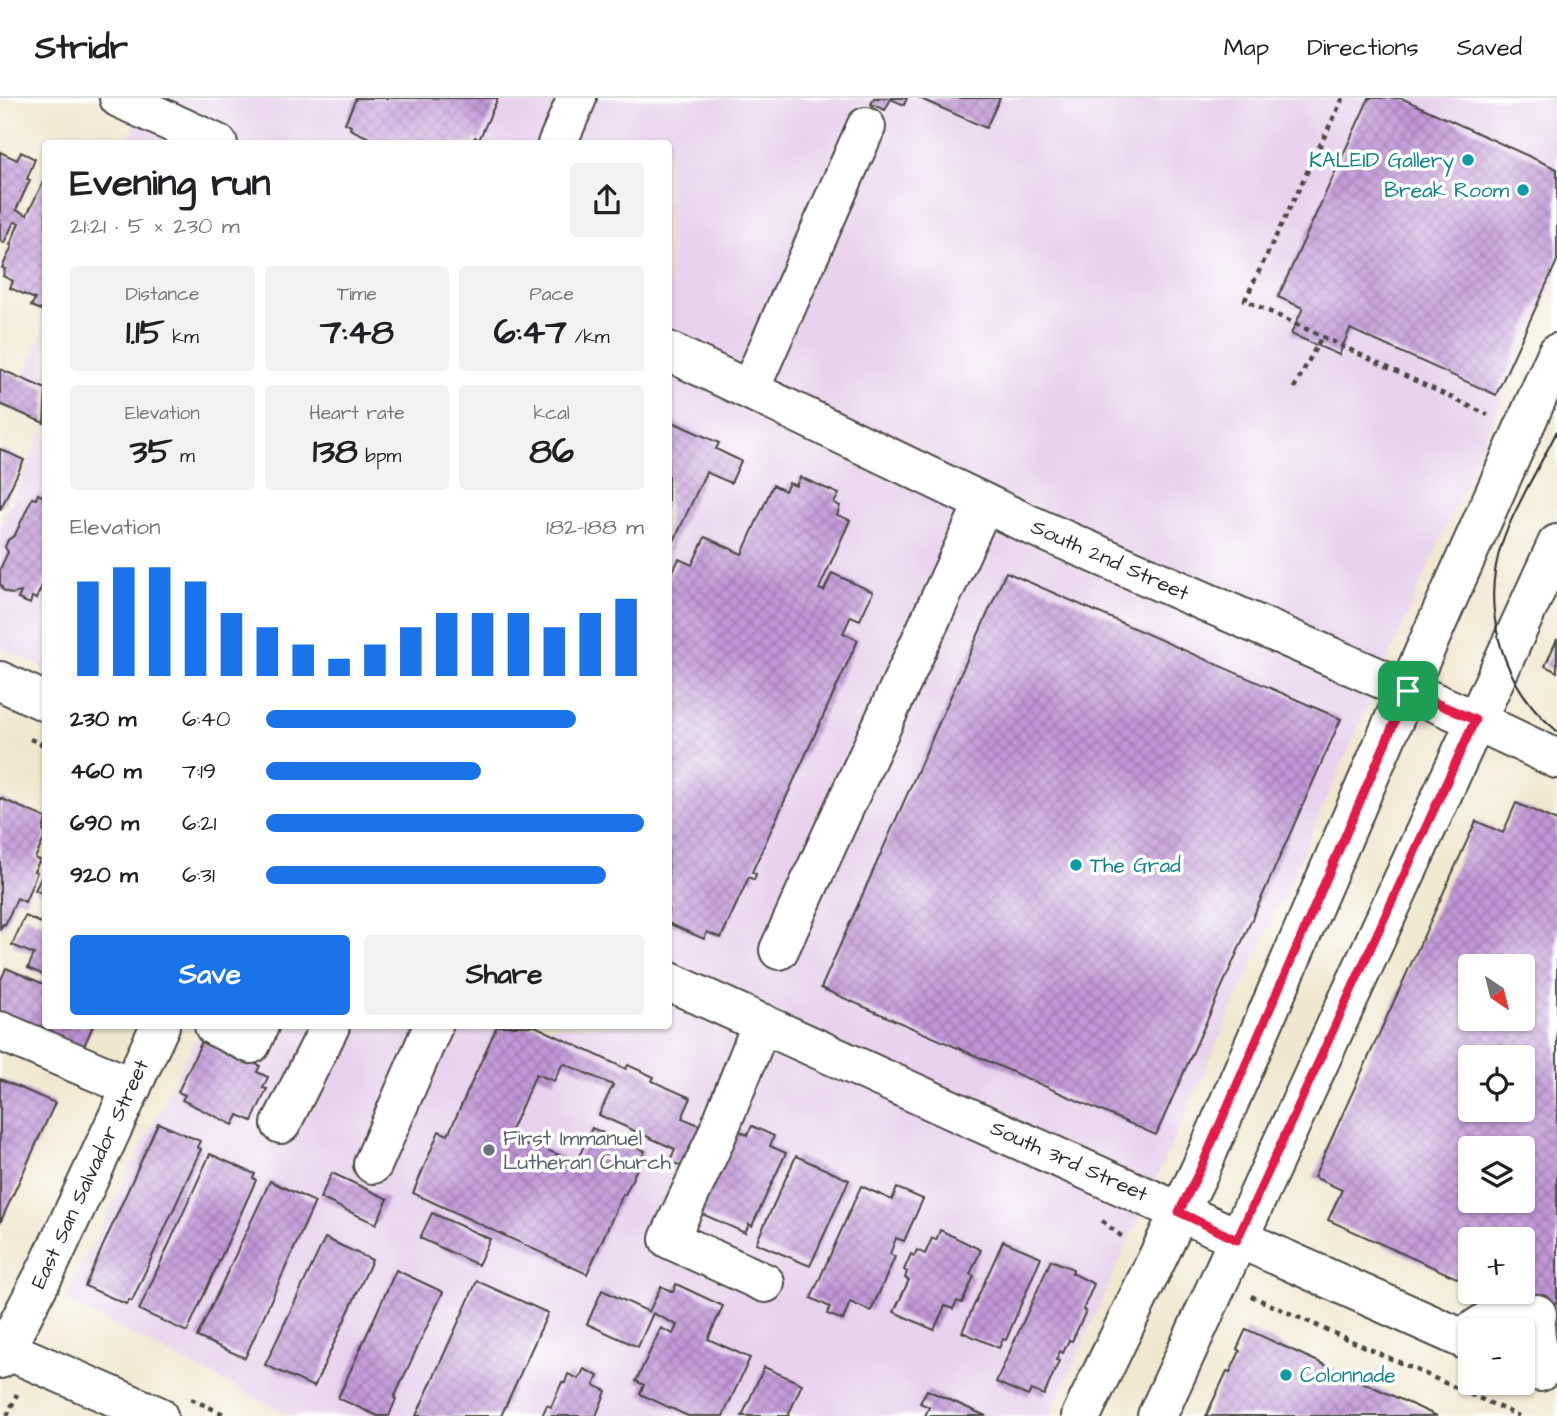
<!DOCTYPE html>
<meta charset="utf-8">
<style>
:root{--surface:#fff;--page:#f2f2f2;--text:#202124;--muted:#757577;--line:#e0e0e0;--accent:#1a73e8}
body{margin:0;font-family:"Architects Daughter",sans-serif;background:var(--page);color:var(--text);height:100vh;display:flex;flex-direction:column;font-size:26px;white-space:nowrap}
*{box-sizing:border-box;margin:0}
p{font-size:23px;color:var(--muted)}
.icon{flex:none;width:38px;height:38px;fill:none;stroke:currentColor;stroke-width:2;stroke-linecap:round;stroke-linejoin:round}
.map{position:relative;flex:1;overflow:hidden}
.drawer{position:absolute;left:42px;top:42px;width:630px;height:889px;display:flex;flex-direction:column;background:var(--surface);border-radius:7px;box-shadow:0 2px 5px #0004}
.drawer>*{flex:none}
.needle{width:46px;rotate:145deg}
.fabs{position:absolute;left:1458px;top:856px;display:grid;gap:14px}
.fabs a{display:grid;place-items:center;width:77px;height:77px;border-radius:7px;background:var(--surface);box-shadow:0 2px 5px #0004;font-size:35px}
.pin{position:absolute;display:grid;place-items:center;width:60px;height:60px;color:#fff;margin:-30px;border-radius:14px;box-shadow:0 4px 10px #0006}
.round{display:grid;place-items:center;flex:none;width:74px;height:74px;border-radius:7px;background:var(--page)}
.overview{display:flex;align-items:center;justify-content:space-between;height:119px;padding:0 28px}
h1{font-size:38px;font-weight:700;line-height:52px}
.metrics{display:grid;grid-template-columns:repeat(3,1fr);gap:10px;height:119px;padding:7px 28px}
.metrics div{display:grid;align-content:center;border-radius:7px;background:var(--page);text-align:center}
.metrics b{font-size:35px;font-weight:700}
.metrics small{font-size:19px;font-weight:400}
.metrics p{font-size:19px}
.chart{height:196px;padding:14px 28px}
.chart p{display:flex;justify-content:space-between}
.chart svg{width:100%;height:126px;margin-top:7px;stroke:var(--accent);stroke-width:6}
.cta{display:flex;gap:14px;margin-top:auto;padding:14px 28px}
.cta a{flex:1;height:80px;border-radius:7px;background:var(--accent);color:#fff;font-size:28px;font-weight:700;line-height:80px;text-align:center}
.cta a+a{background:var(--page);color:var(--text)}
ul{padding:0 28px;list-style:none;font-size:23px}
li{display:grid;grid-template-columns:112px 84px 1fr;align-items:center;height:52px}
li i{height:18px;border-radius:9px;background:var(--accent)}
header{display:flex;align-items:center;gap:42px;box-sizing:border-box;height:98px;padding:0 35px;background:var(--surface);border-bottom:2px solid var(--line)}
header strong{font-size:33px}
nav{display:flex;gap:38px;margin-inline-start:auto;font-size:24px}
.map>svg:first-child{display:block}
.built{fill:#e9d2ed}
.building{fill:url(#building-cross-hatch);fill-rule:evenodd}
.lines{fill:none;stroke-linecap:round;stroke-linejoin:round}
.minor-casing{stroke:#494743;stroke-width:42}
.path{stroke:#494743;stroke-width:4.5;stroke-dasharray:5 5;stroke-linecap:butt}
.minor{stroke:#fff;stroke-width:38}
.tram{stroke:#2b2b2b;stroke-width:2}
.route-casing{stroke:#fff;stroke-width:14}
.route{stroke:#e11d48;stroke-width:9}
.culture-dot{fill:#0f9aa8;stroke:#fff;stroke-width:2.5}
.worship-dot{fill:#6b7280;stroke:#fff;stroke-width:2.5}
.labels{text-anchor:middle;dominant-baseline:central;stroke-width:7;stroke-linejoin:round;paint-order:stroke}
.culture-label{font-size:21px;fill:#0d838f;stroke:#fff;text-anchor:end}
.street-label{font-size:21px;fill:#2b2b2b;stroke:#fff}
.worship-label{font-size:21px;fill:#5b616d;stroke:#fff;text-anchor:start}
</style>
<header>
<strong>Stridr</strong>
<nav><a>Map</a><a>Directions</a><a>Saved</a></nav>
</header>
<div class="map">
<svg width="1557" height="1318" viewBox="0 0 1557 1318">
<defs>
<pattern id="building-cross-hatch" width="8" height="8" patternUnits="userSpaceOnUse" patternTransform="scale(1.75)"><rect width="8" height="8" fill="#c297d8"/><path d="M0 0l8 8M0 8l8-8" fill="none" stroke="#9e7baf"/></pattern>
</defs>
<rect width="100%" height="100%" fill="#fff"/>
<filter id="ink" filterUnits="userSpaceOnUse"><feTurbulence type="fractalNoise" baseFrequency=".0143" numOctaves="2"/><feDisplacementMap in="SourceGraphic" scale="14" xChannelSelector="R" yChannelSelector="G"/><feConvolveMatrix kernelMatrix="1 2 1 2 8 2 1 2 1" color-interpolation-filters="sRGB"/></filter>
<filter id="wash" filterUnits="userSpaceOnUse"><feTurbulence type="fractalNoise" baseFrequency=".00686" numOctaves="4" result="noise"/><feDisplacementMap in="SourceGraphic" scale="28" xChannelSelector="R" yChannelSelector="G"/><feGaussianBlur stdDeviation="1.57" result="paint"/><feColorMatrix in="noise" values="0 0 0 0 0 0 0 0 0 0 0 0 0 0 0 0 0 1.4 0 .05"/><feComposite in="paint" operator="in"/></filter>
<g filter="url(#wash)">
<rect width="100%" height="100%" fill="#f1e7ce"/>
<g class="built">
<path d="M150,0H1557V175L1338,676L1050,1318H291L64,1202L202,928H668V46L126,45Z"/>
<path d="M45,229V290L23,279Z"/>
<path d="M45,328V570L0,549V429Z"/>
</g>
<g id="blocks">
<g class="building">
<path d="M356,0H498L479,42L475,39L472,46H382L350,31L351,28L345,25Z"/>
<path d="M874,0H907L904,7L891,1L885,12L871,6Z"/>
<path d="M919,0H1000L986,30Z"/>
<path d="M1369,0H1401L1557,71V163L1496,297L1350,231L1339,257L1291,236L1303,210L1278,199Z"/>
<path d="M0,54L17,62L21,54L35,61L27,81L30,82L16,112L27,117L46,78V214L31,208L35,201L10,190L13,183L3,178L5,171L2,170L12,148L10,147L19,125L14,124L4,145L0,143Z"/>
<path d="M0,271L46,291L44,325L0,306Z"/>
<path d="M668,322L719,345L716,351L741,363L731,385L706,374L668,456Z"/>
<path d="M0,351L24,362L0,412Z"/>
<path d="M800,379L839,396L834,405L840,408L837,417L850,422L819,491L824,493L832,475L873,494L860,522L851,518L843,535L858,542L752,774L756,776L754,782L749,779L721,840L707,834L704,841L668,825V483L679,461L692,467L705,439L742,456L773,387L785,393L789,385L796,388Z"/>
<path d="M38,396L46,400V479L36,501L32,499L30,506L18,501L21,494L11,496L3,492L0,485V471L8,454L5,449L8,442L15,437L32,400L36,401Z"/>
<path d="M1006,474L1341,621L1156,1037L821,890Z"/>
<path d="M1557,541V574L1545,568Z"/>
<path d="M0,700L46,720L43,733L46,737L35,760L40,762L34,773L37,774L25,804L17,800L5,827L3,826L0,832Z"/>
<path d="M1516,705L1557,723V1202L1548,1221L1487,1194H1522V1141H1470V1186L1328,1122L1342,1092L1314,1079L1476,723L1503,735ZM1470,868H1522V920H1470ZM1470,959H1522V1012H1470ZM1470,1050H1522V1102H1470Z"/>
<path d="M46,770V797L35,792Z"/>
<path d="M25,818L46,827V878L28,870L34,856L12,847Z"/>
<path d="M6,870L46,887V928H93L80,957L0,922V884Z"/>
<path d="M497,928H535L626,971L628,967L654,979L652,983L691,1000L682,1020L709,1031L691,1073L670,1063L675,1051L599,1017L613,987L565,966L562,967L554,983L536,976L508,1039L528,1048L530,1044L576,1065L592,1030L645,1053L625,1097L623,1096L587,1176L413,1095L439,1033L448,1037Z"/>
<path d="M203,941L260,968L257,974L268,979L263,990L267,991L252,1023L238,1017L233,1027L182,1002L185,997L178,994Z"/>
<path d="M0,981L55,1005L0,1125Z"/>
<path d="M158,1025L200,1043L197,1049L201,1051L132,1203L129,1202L126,1206L85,1188Z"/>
<path d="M752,1028L774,1038L770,1048L786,1055L752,1128L749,1126L745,1135L700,1115L733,1030L747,1037Z"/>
<path d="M210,1056L255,1076L253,1080L256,1082L187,1234L139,1212Z"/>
<path d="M796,1058L849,1082L810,1168L756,1145Z"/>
<path d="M332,1075L388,1101L376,1126L320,1100Z"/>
<path d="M270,1083L315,1104L245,1260L197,1239Z"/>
<path d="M861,1088L892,1102L897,1090L923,1101L904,1143L896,1140L890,1156L895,1159L871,1213L850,1204L843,1222L827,1216L830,1209L811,1200Z"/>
<path d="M432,1115L490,1141L478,1167L420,1140Z"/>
<path d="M940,1132L981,1152L970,1176L974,1178L962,1205L957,1203L953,1211L945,1208L934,1232L894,1214L909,1182L905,1180L907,1174L904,1172L911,1156L914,1158L917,1152L925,1156L932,1140L936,1142Z"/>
<path d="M325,1140L372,1162L314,1289L265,1267Z"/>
<path d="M1003,1143L1041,1159L1006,1242L1003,1241L999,1250L962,1234Z"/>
<path d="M1051,1162L1073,1171L1072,1175L1094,1186L1083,1212L1086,1213L1072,1243L1069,1242L1063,1255L1060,1253L1056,1262L1059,1263L1044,1297L1031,1292L1028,1298L996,1284Z"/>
<path d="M396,1172L443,1194L394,1300L396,1301L389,1318H378L338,1300Z"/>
<path d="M477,1183L548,1215L501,1318H416Z"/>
<path d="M676,1186L723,1208L708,1241L750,1260L723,1318H688L640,1296L644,1287L636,1283L661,1230L673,1236L677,1227L653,1215L638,1249L587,1226L602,1192L649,1214L661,1188L673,1194Z"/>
<path d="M1246,1231L1292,1252L1437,1318H1206L1227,1273L1230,1274L1240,1253L1237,1251Z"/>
<path d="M764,1269L802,1286L788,1318H742Z"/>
<path d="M584,1271L598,1278L594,1287L606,1293L596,1318H542L547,1307L551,1309L562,1284L565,1285L568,1276L579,1281Z"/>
<path d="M927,1292L986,1318H925L929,1309L920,1305Z"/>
</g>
</g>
</g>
<g filter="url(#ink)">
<use href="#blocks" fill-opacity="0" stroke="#494743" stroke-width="2"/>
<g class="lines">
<defs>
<g id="minor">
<path d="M119,0L218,46"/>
<path d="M557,46L577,0"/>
<path d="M668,253L1026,425L1475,622L1557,661"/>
<path d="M750,291L866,29"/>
<path d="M0,583L46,604"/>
<path d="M779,852L984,405"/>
<path d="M668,883C935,1004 1202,1126 1470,1244"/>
<path d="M762,925L714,1044L669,1141L765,1185"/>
<path d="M214,928L251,946L259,928"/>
<path d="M0,933L132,989"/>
<path d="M281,1026L330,928"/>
<path d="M373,1066L433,928"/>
<path d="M1537,1216L1535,1230L1540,1274"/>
<path d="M1474,1232L1501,1214L1510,1204"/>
<path d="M0,1249L158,1318"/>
<path d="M0,1261L49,1167L160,928"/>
<path d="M1081,1318L1200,1072L1389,633L1557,255"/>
<path d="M1157,1318L1557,446"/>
</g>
</defs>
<use href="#minor" class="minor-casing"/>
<g class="path">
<path d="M1343,0L1245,202L1488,317"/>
<path d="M1294,290L1322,238"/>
<path d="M30,641L46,648"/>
<path d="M1102,1123L1125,1141"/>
<path d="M1251,1198L1519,1318"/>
<path d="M191,1301L228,1318"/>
<path d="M7,1318L17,1296"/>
</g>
<use href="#minor" class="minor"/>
<path class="tram" d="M1557,333C1540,368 1518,403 1504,439C1478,508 1501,587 1557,633"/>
</g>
</g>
<g class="lines" filter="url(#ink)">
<defs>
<path id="route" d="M1408,593L1475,622L1237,1142L1179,1114L1200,1072Z"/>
</defs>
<use href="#route" class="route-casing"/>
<use href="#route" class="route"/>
</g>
<g class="culture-dot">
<circle cx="1468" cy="62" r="7"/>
<circle cx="1523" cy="92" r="7"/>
<circle cx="1076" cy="767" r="7"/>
<circle cx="1286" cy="1277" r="7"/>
</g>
<circle class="worship-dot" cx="489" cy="1052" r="7"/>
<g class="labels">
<g class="culture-label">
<text x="1454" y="62">KALEID Gallery</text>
<text x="1509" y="92">Break Room</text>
<text x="1090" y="767" text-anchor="start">The Grad</text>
<text x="1300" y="1277" text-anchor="start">Colonnade</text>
</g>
<g class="street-label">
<text transform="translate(1110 462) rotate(24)">South 2nd Street</text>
<text transform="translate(1069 1063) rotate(24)">South 3rd Street</text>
<text transform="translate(90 1076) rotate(-65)">East San Salvador Street</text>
</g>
<g class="worship-label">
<text x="503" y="1040">First Immanuel<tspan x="503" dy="24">Lutheran Church</tspan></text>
</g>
</g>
</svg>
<div class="fabs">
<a><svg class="needle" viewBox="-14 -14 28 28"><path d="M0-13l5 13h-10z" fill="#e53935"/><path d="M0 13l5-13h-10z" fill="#757577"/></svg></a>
<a><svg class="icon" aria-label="locate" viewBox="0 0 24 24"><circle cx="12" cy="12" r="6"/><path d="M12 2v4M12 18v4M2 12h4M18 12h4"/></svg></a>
<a><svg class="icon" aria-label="layers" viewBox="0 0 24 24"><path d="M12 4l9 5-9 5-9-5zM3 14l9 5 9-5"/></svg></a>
<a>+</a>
<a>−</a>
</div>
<div class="pin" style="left:1408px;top:593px;background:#1e9e55"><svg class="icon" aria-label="arrive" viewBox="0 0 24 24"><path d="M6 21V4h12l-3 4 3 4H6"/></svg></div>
<section class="drawer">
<div class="overview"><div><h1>Evening run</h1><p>21:21 · 5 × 230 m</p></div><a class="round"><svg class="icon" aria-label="share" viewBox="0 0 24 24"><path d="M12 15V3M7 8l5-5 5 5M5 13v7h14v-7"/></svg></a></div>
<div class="metrics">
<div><p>Distance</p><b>1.15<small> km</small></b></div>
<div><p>Time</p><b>7:48</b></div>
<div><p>Pace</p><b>6:47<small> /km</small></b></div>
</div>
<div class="metrics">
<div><p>Elevation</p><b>35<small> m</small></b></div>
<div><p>Heart rate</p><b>138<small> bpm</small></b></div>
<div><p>kcal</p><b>86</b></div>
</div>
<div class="chart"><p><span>Elevation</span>182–188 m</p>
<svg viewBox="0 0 160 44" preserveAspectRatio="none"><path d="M5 44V11M15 44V6M25 44V6M35 44V11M45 44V22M55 44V27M65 44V33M75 44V38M85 44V33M95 44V27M105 44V22M115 44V22M125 44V22M135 44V27M145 44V22M155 44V17"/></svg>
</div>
<ul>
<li><b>230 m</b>6:40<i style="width:82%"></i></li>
<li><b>460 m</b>7:19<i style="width:57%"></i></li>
<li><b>690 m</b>6:21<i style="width:100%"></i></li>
<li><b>920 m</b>6:31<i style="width:90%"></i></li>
</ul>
<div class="cta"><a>Save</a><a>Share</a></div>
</section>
</div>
